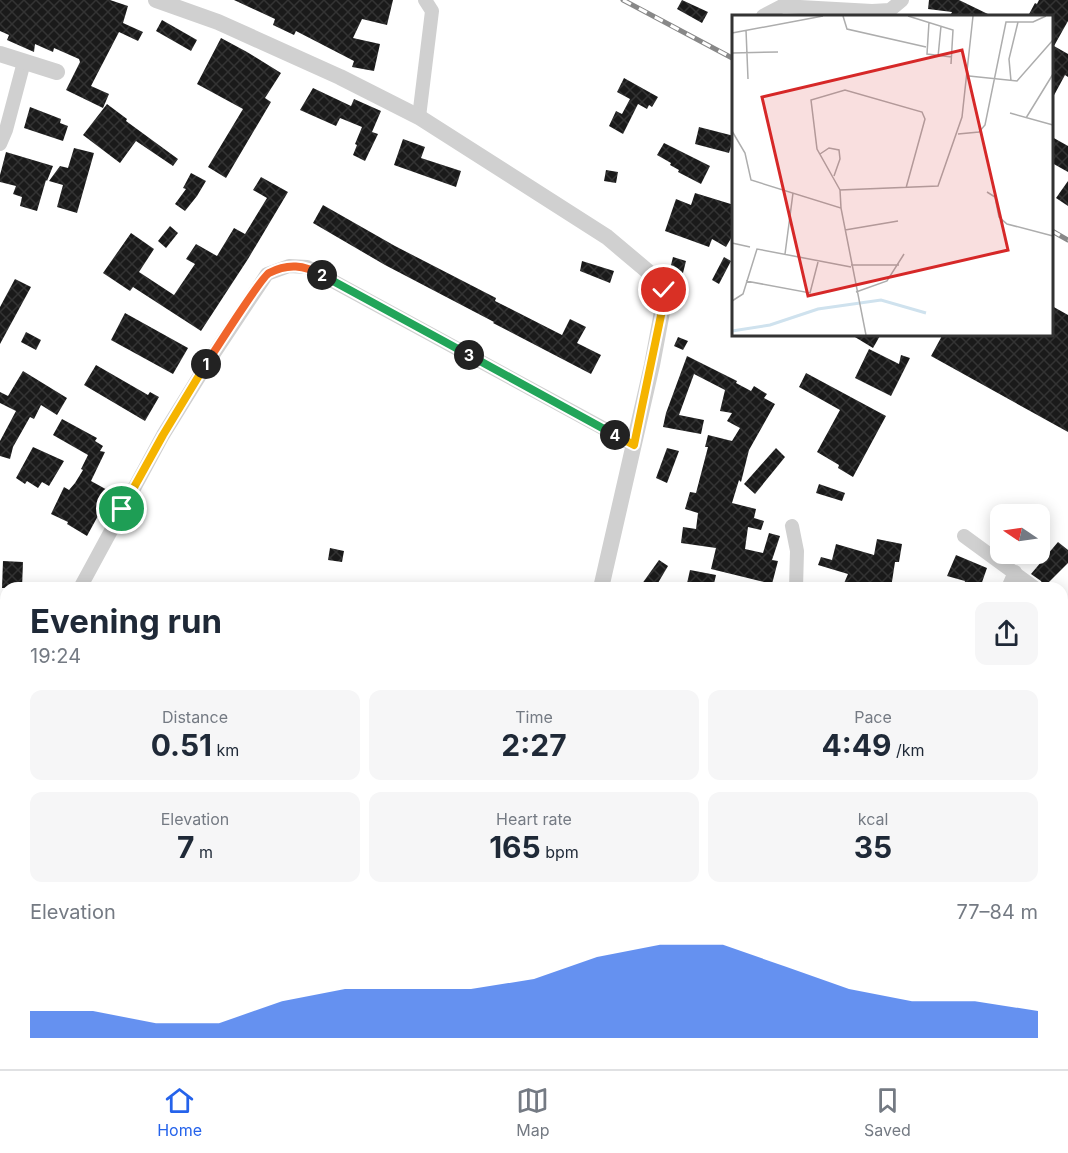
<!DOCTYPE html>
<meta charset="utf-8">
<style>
:root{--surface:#fff;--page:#f6f6f7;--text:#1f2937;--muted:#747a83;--line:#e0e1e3;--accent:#2563eb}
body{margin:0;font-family:Inter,sans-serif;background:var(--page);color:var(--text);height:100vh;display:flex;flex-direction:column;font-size:22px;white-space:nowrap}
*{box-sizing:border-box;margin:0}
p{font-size:20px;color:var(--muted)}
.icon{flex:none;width:33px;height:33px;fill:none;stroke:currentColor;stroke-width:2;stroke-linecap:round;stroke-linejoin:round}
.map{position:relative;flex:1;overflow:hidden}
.panel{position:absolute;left:0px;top:582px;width:1068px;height:488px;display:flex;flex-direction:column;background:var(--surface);border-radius:18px 18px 0 0;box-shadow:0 3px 15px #0003}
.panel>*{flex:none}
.needle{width:39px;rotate:283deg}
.tools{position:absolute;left:990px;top:504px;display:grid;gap:12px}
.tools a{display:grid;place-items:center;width:60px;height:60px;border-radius:12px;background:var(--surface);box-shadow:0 3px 15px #0003;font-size:30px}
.pin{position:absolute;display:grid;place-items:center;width:51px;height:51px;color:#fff;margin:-26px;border:3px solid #fff;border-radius:50%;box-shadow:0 2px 6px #0007}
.km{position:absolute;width:30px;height:30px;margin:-15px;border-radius:50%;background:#222;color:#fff;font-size:16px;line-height:30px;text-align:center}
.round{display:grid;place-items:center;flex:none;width:63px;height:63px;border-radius:12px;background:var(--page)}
.head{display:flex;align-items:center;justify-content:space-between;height:102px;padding:0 30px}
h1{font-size:33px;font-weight:700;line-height:45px}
.metrics{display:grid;grid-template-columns:repeat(3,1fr);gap:9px;height:102px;padding:6px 30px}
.metrics div{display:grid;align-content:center;border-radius:12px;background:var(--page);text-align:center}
.metrics b{font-size:30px;font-weight:700}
.metrics small{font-size:16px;font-weight:400}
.metrics p{font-size:16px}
.chart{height:168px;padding:12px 30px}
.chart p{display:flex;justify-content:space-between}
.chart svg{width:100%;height:108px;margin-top:6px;fill:var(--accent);opacity:.7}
.dock{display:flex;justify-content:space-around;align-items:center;height:84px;border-top:2px solid var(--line);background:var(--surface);font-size:16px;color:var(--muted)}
.dock a{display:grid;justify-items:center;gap:3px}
.dock .current{color:var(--accent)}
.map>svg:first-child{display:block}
.building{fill:url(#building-cross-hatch)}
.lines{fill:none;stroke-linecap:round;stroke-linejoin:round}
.minor{stroke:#d0d0d0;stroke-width:14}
.tertiary{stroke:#d0d0d0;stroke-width:16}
.rail-casing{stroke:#888;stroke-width:5}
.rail{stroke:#fff;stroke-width:3;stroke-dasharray:9;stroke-linecap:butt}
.split-1-casing{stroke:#fff;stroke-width:12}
.split-2-casing{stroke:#fff;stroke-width:12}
.split-3-casing{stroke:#fff;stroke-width:12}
.split-4-casing{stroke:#fff;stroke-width:12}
.split-5-casing{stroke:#fff;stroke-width:12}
.split-1{stroke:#f5b400;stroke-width:8}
.split-2{stroke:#f0652b;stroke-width:8}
.split-3{stroke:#22a559;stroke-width:8}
.split-4{stroke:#22a559;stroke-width:8}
.split-5{stroke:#f5b400;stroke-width:8}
.inset-river{fill:none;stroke:#cfe2ee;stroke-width:3}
.inset-road{fill:none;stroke:#adadad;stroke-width:1.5}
.view{fill:#d62828;fill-opacity:0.15;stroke:#d62828;stroke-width:3}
.inset-edge{fill:none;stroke:#333;stroke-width:3}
</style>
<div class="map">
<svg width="1068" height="1069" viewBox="0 0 1068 1069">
<defs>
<pattern id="building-cross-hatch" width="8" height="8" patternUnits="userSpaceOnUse" patternTransform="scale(1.5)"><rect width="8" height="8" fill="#1a1a1a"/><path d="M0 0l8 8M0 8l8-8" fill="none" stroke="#333"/></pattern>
</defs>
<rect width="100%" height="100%" fill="#fff"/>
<g class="building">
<path d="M0,0H110L128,6L123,23L143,32L138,41L119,32L91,86L109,94L103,108L66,90L80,62L79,59L54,48L53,52L35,44L34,52L7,40L9,35L0,31Z"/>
<path d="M234,0H393L387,25L362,19L353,38L380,44L374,71L352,67L354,61L296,31L294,35L273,25L275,19Z"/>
<path d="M682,0L708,12L702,23L677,9Z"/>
<path d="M929,0H959L992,16H950L952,12L928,9Z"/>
<path d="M1039,0H1068V21L1054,46L1068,54V77L1065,75L1052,99V16H1028L1035,3L1037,4Z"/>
<path d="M162,20L197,40L191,51L156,31Z"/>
<path d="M221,38L247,52L281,73L265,98L271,102L226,178L208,167L243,109L197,84Z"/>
<path d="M624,78L658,97L652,107L649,105L647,109L638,104L623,134L609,126L616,111L622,114L630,99L617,92Z"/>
<path d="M313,88L351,106L354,99L381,111L372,132L378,134L365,161L353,155L357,145L355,144L362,127L340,118L336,126L300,110Z"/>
<path d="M107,104L127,119L126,121L178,159L173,166L136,141L120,163L83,135Z"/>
<path d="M30,107L61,119L60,123L68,126L63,141L24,128Z"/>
<path d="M699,127L734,136L729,153L695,144Z"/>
<path d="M1052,137L1068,146V172L1052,163Z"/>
<path d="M403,139L425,147L421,158L461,171L456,187L394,165Z"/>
<path d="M664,143L710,166L701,184L678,172L679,170L670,165L671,163L657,155Z"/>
<path d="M74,148L94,153L77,213L57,207L63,185L49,181L60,166L68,168Z"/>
<path d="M6,152L53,166L47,181L46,180L37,211L20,206L22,197L13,194L16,186L0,182V175Z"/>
<path d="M606,170L618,172L616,183L604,181Z"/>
<path d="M191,173L206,181L197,196L185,211L175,204L186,189L183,188Z"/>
<path d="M261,177L288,192L248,259L201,331L133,287L130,291L103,273L131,233L154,249L139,272L174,295L195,264L186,259L196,244L217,256L234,228L245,234L267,198L253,190Z"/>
<path d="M1068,181V206L1056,198Z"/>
<path d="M695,193L734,205V233L726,247L712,239L709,247L665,231L676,199L691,205Z"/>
<path d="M323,205L395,246L496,298L495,301L562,335L570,319L586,327L577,343L601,355L591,374L493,323L494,322L385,265L313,223Z"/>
<path d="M170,226L178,233L166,248L158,241Z"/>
<path d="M673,257L686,261L682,277L669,273Z"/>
<path d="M724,257L731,261L719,284L712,280Z"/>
<path d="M582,261L614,271L610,283L580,271Z"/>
<path d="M15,279L31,287L0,344V307Z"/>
<path d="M1052,306L1068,315V432L931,356L943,334H1052Z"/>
<path d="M125,313L188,348L173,374L111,340Z"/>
<path d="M26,332L41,340L36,350L21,342Z"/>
<path d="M850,334H881L873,348Z"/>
<path d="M678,337L688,341L683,350L674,346Z"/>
<path d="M869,349L899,364L901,355L910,358L891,396L855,378Z"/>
<path d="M687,356L737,381L736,383L751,391L754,386L767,394L764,398L775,404L749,450L741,482L739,480L732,503L756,509L754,518L764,521L761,530L748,527L745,549L763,553L769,533L780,536L772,560L778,561L772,584L711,569L716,548L681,543L683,527L696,529L698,513L685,509L690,492L696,493L708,447H705L708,435L732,441L740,428L727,421L732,413L720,411L725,390L694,374L679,415L704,420L701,434L663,427L666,413Z"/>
<path d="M96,365L148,395L150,392L159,397L145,421L84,385Z"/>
<path d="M23,371L67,398L57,415L41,405L34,419L30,417L13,447L10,459L0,456V441L16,411L0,403V392L8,396Z"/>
<path d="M806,373L886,416L853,477L838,468L839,465L817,452L840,410L799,387Z"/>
<path d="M62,419L97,438L95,441L103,446L100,451L105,452L91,481L111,492L87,536L67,524L68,522L51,514L64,487L69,490L75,483L83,470L81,469L88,455L53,435Z"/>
<path d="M33,447L64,461L49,486L42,482L38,488L27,481L25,484L16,478Z"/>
<path d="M667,448L679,451L667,483L656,478Z"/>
<path d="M776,448L785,457L755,494L744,484Z"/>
<path d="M819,484L845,493L842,501L816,493Z"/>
<path d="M877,539L902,544L899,562H895L891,588L860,582L857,588H842L848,574L818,565L821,557L832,560L836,544L874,555Z"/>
<path d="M1058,542L1068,550V563L1044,587L1041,581L1031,574Z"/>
<path d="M330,548L344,551L342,562L328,560Z"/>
<path d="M956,555L987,568L980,588H963L965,581L947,576Z"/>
<path d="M659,560L668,566L655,588H639Z"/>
<path d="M3,561L23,562L22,588H2Z"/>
<path d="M690,570L716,575L713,588H686Z"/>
</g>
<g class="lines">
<g class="minor">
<path d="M763,16L782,6L872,11L890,10L902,0"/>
<path d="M419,117L432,11L425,0"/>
<path d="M0,144L6,130L24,62"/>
<path d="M792,526L797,551L796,588"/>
<path d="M964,536L1035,588"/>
<path d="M80,588L163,435L207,364L267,274L289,266L307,267L634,445"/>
<path d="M1008,588L1015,572"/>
<path d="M1062,614L1068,624"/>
<path d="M623,1064L638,1069"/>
<path d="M1051,1069L1053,1064"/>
</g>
<g class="tertiary">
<path d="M156,0L218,22L340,77L419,117L607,237L658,280L664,290L665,296L652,365L601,588"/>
<path d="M0,54L57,72"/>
<path d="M1062,816L1068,817"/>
<path d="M504,1069L507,1064"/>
<path d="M862,1069L864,1064"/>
</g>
<defs>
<g id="rail">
<path d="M623,0L734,59"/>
<path d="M1052,231L1068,240"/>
</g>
</defs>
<use href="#rail" class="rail-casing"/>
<use href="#rail" class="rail"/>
</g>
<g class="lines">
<defs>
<path id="split-1" d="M122,509L163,435L206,364"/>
<path id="split-2" d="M206,364C215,351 261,277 269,273C288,263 304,265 322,275"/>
<path id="split-3" d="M322,275L469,355"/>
<path id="split-4" d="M469,355L615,435"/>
<path id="split-5" d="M615,435L634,445L665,296L664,290"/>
</defs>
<use href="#split-1" class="split-1-casing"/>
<use href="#split-2" class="split-2-casing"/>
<use href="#split-3" class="split-3-casing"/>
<use href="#split-4" class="split-4-casing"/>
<use href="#split-5" class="split-5-casing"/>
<use href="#split-1" class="split-1"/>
<use href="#split-2" class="split-2"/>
<use href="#split-3" class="split-3"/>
<use href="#split-4" class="split-4"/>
<use href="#split-5" class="split-5"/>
</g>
<g transform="translate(732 15)">
<rect width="321" height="321" fill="#fff"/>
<path class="inset-river" d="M0,316L38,310L86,294L149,285L194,298"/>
<path class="inset-road" d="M111,1L115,14L194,32M176,1L221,15L219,49M197,7L195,39L220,42M14,15L16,64M0,18L91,1M0,38L46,37M206,42L209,11M237,61L285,66L321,25M279,66L277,44L286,7M278,98L321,110M294,103L321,59M0,116L13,138L19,165L109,193L134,320M226,119L247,117L253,110L274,7H301L314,1M88,139L97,133L107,135L108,144L102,161M108,175L85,134L79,85L113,75L190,97L193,104L174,173M255,177L263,182L267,202L275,209L321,221M109,193L108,175L206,171L230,102L241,1M113,215L166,206M0,228L18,232M53,239L61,178M119,250H167M14,266L78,278L86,247M124,277L155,266L172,239M0,286L11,279L25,234L119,252"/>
<path class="view" d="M230,35L276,235L76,281L30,82Z"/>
<rect width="321" height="321" class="inset-edge"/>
</g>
</svg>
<div class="tools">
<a><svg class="needle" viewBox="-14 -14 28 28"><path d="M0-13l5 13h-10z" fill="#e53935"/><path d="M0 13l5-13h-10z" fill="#747a83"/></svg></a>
</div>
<div class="pin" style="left:122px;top:509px;background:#1e9e55"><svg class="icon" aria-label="arrive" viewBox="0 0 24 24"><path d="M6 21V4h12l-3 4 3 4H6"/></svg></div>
<div class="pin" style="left:664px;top:290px;background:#d93025"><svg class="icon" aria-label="check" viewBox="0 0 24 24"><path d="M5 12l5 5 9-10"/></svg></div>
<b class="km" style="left:206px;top:364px">1</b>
<b class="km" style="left:322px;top:275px">2</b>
<b class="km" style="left:469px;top:355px">3</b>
<b class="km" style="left:615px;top:435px">4</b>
<section class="panel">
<div class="head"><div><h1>Evening run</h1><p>19:24</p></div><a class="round"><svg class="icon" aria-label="share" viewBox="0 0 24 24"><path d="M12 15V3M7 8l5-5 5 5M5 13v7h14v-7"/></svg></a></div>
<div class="metrics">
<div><p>Distance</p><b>0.51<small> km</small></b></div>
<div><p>Time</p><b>2:27</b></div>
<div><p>Pace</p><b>4:49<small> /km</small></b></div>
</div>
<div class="metrics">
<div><p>Elevation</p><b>7<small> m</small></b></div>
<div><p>Heart rate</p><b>165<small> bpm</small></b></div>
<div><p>kcal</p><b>35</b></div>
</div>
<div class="chart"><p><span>Elevation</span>77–84 m</p>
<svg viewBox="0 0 160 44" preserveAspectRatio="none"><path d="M0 44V33L10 33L20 38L30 38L40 29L50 24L60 24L70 24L80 20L90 11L100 6L110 6L120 15L130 24L140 29L150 29L160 33V44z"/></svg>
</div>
</section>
</div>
<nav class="dock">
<a class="current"><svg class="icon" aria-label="home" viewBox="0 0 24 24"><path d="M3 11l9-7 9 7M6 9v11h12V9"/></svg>Home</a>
<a><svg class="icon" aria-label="map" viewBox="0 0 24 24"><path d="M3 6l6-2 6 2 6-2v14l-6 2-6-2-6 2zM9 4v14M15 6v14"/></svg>Map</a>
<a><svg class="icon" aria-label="saved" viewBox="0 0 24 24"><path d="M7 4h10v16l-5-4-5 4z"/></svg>Saved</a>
</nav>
